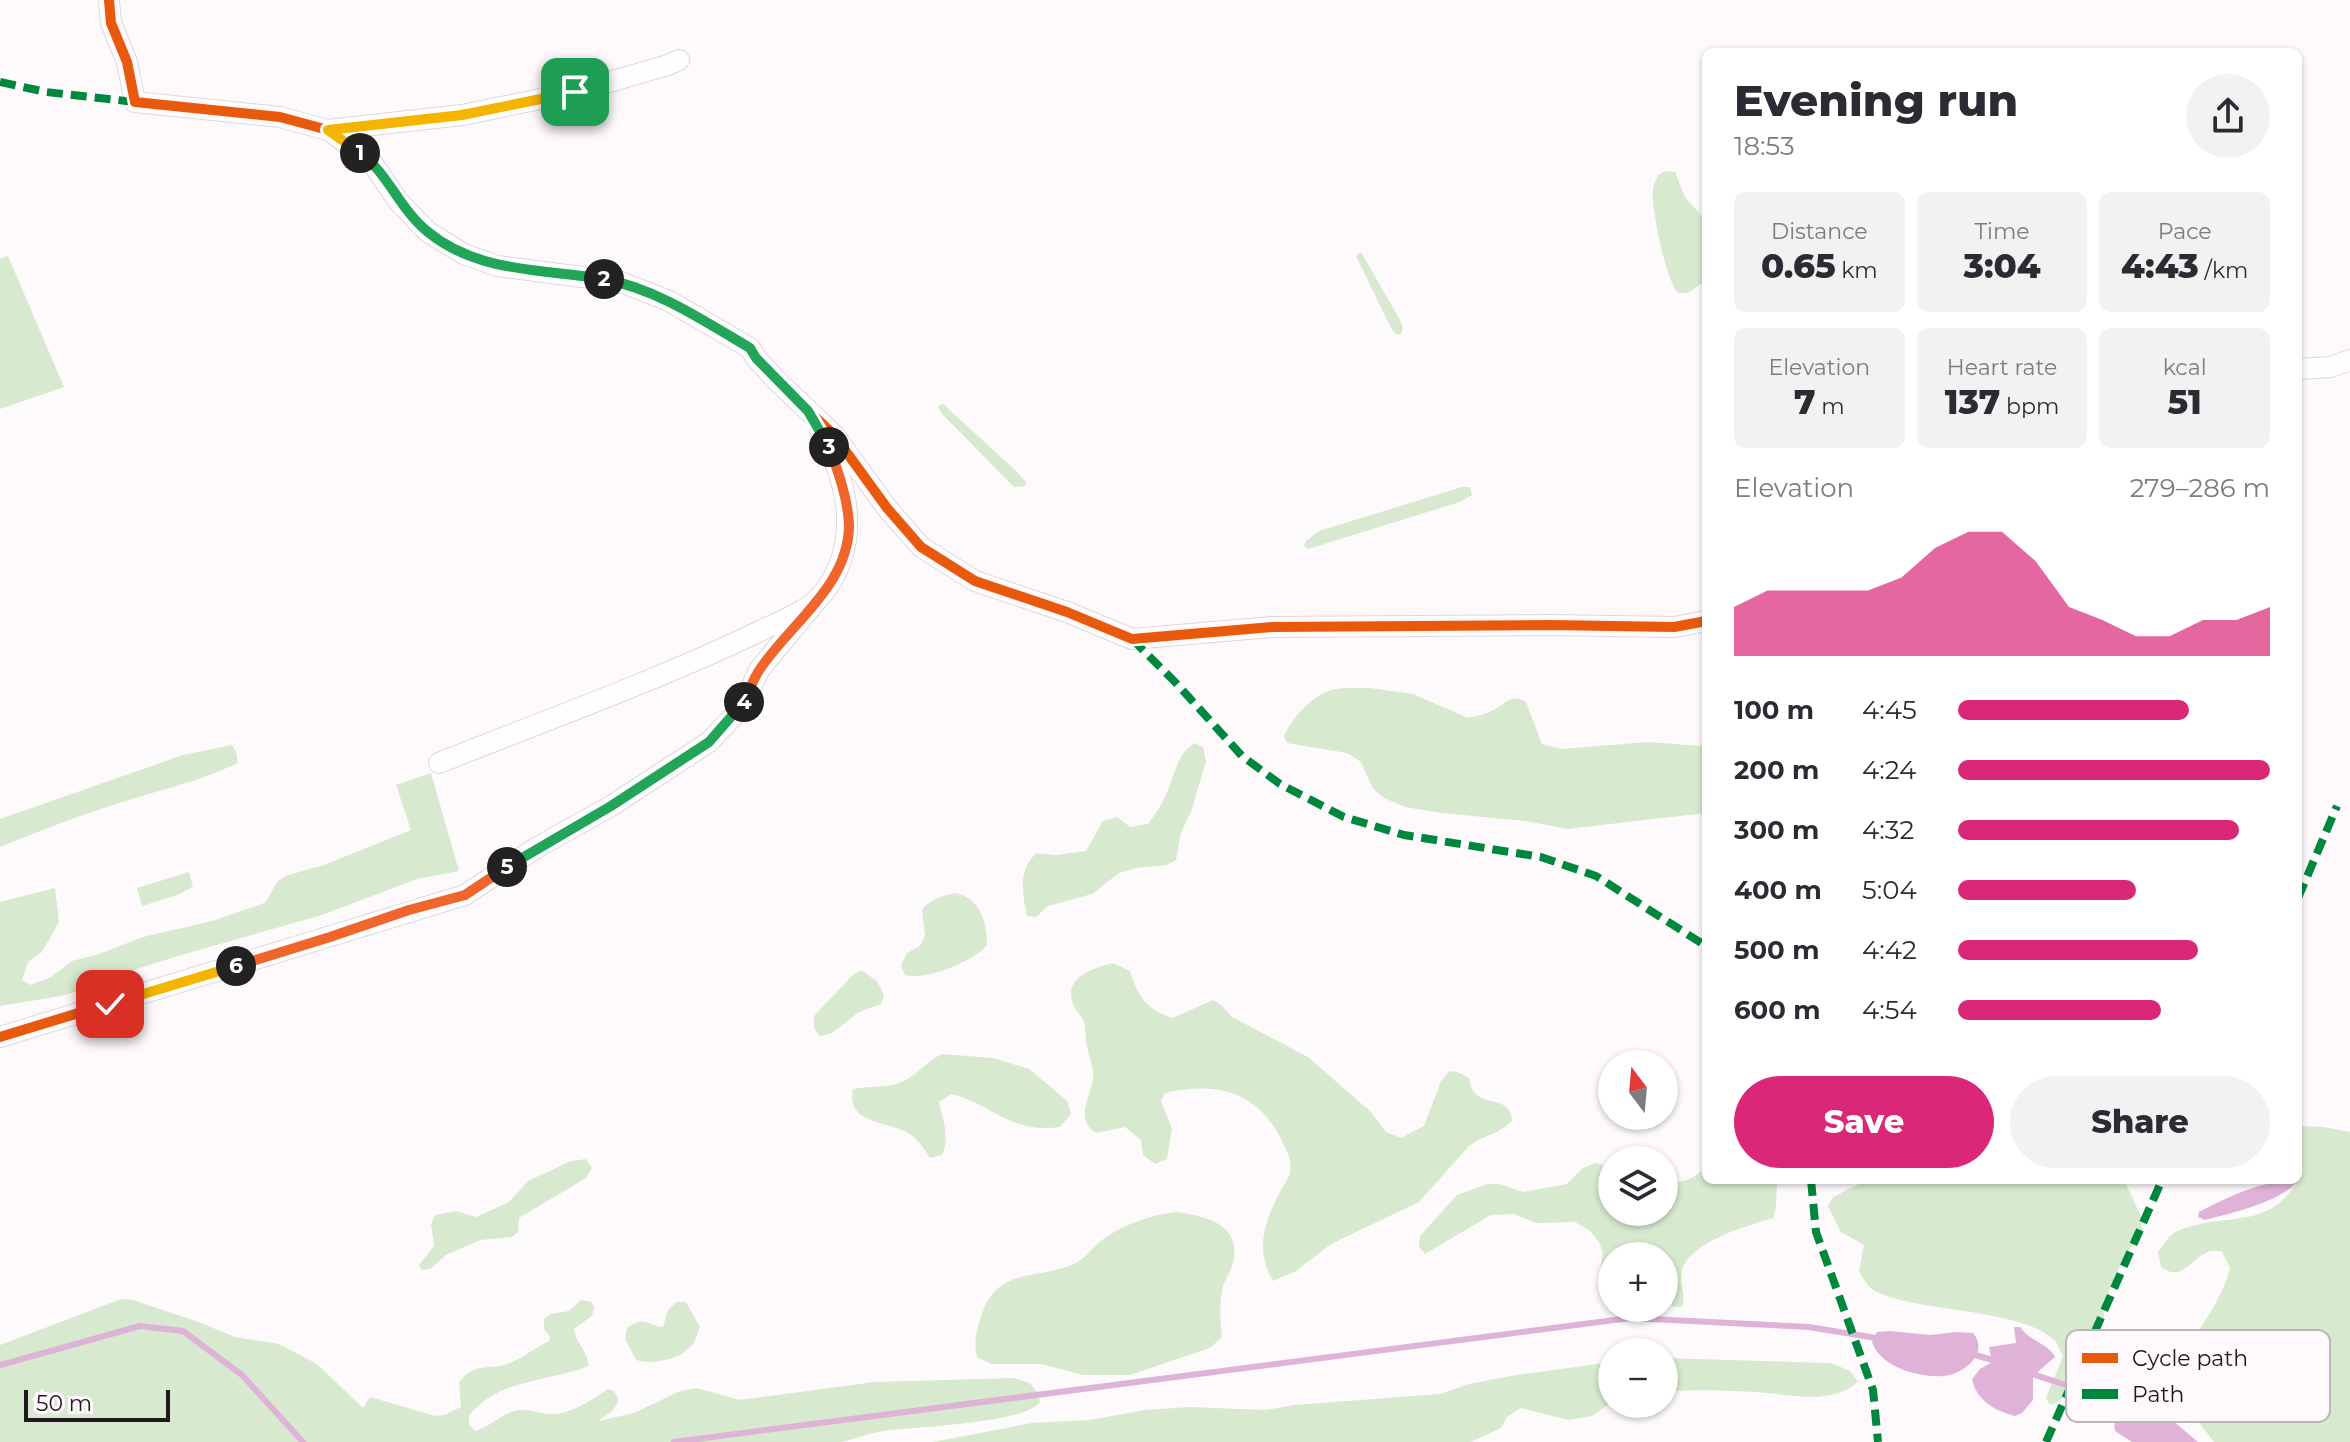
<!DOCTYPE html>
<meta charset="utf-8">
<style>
:root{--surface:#fff;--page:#f2f2f3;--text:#2b2b33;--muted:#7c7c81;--accent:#db2777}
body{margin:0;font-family:Montserrat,sans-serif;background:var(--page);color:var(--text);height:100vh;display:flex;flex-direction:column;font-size:30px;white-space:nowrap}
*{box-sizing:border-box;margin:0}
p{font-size:26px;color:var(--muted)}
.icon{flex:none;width:44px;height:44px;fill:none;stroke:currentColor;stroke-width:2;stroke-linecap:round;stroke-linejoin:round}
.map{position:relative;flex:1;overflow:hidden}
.drawer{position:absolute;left:1702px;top:48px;width:600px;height:1136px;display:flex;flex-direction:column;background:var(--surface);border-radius:12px;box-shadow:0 2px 6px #0004}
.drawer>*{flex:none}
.needle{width:52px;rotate:344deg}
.buttons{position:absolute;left:1598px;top:1050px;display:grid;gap:16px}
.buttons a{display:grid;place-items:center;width:80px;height:80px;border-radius:50%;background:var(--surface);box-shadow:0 2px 6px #0004;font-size:40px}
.scale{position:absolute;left:24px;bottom:20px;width:146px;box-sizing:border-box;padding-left:8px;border:4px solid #21181f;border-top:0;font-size:22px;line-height:28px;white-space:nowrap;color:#21181f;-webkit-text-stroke:6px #fff9fd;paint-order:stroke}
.pin{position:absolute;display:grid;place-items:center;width:68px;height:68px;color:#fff;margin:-34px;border-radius:16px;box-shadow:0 4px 12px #0006}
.km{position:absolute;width:40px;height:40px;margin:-20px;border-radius:50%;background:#222;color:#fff;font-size:22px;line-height:40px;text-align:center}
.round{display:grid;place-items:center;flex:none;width:84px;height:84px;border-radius:42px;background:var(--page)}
.summary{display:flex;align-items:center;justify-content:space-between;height:136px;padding:0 32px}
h1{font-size:44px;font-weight:800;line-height:60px}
.figures{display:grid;grid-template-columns:repeat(3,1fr);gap:12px;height:136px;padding:8px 32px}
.figures div{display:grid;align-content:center;border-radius:12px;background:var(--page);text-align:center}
.figures b{font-size:34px;font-weight:800}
.figures small{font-size:22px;font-weight:400}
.figures p{font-size:22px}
.chart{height:224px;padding:16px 32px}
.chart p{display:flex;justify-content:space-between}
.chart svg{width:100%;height:144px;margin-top:8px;fill:var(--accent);opacity:.7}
.action{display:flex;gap:16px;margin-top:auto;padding:16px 32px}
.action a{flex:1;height:92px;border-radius:48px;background:var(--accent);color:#fff;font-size:32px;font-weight:800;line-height:92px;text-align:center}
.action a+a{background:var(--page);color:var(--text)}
ul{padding:0 32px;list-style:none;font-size:26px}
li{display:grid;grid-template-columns:128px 96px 1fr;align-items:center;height:60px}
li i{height:20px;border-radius:10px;background:var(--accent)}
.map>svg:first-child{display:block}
.green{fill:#d7eacf}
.water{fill:#deb3d7}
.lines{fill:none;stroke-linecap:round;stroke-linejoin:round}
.stream{stroke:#deb3d7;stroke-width:6}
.minor-casing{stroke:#ded7dc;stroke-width:22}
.minor{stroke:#fffeff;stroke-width:20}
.quiet{stroke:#00873e;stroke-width:8;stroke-dasharray:16 8;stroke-linecap:butt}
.cycleway-casing{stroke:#fff9fd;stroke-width:15}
.cycleway{stroke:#e8590c;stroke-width:10}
.split-1-casing{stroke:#fff;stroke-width:16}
.split-2-casing{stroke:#fff;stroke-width:16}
.split-3-casing{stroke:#fff;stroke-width:16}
.split-4-casing{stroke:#fff;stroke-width:16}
.split-5-casing{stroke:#fff;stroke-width:16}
.split-6-casing{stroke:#fff;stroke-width:16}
.split-7-casing{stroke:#fff;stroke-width:16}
.split-1{stroke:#f5b400;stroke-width:10}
.split-2{stroke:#22a559;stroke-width:10}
.split-3{stroke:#22a559;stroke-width:10}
.split-4{stroke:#f0652b;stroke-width:10}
.split-5{stroke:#22a559;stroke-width:10}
.split-6{stroke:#f0652b;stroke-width:10}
.split-7{stroke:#f5b400;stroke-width:10}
.key{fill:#fff9fd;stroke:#bcb6ba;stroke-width:2}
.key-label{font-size:22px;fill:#21181f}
</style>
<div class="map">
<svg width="2350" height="1442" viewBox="0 0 2350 1442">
<rect width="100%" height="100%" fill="#fefafc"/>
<g class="green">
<path d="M1666,171L1675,172L1685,197L1706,221V280L1688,293H1678C1666,281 1650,204 1653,187C1654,183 1657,179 1658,175Z"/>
<path d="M1361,252L1400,320L1403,328L1401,334L1397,335L1392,330L1356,256Z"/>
<path d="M8,256L64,387L0,409V259Z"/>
<path d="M942,403L1015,470L1026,482L1025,486L1014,487L942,414L938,407Z"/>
<path d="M1462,487H1470L1472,495L1460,502L1308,549L1304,546L1306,541L1319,531Z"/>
<path d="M1370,688L1413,694L1468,718C1477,716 1487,714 1495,709C1507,702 1513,693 1526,702L1542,744L1562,749L1648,742L1700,746L1706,744V813L1567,829L1526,821L1441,813L1405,807L1384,798L1373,789L1361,762L1347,753L1287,743L1284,737C1291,718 1315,692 1336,689C1347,687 1359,688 1370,688Z"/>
<path d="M1195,743L1203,747L1206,761L1192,809L1181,833L1176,860L1167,865L1137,868L1119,873L1092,894L1048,906L1036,917L1027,916C1022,894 1018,868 1037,853L1056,855L1086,851L1103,821L1117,817L1130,827L1148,824C1153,817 1159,809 1163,801C1172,785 1177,751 1195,743Z"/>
<path d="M232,745L236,752L238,763C193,784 155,791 110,806C73,818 36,832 0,847V819L183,755Z"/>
<path d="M431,773L459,871L417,879L322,915L178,956L127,972L99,985L61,996L0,1006V902L55,888L59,922L42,952L28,962L22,980L31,985L51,977L72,961L99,954L143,937L212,921L259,905L266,902L277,882L285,876L324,865L411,830L396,785Z"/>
<path d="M189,872L193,887L177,895L142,906L137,888Z"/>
<path d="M955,893C980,898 987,921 987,945C975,961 925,981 905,975L901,966L907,953L920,946L925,936L922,910C930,899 942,896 955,893Z"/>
<path d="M1113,963L1130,971C1137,996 1148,1011 1173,1018L1213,1000L1221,1005L1232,1017L1308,1057L1371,1112L1386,1132L1401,1138L1424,1126L1441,1081L1449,1071L1457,1072L1469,1078C1470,1083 1471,1087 1473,1091C1484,1107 1511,1095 1512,1121C1496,1136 1486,1134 1469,1146L1419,1202L1331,1244L1296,1271L1273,1281C1255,1251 1264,1222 1279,1194C1282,1187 1289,1179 1290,1172C1293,1160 1285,1148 1280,1137C1255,1090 1215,1082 1165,1093L1161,1101L1172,1129L1167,1159L1155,1164L1143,1155L1141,1140L1125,1127L1096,1133C1071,1117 1096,1092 1093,1071C1092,1062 1088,1055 1087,1046C1085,1038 1086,1029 1084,1022C1082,1015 1076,1012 1074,1006C1061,977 1094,968 1113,963Z"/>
<path d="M861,970L877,981L884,995L881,1004L859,1012L832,1033L820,1036L814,1028V1016L852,976Z"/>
<path d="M942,1054L993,1058L1029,1069L1067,1101L1071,1114L1060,1127C1009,1134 995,1105 951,1094L939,1102C943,1118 950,1139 942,1155L930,1158C925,1150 918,1139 910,1134C888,1120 845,1125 853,1089C868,1086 885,1088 899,1083C916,1077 926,1061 942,1054Z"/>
<path d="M2298,1126L2324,1127L2350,1132V1442H2214L2176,1393L2155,1376L2154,1368C2162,1361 2173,1359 2181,1351C2199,1335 2225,1292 2230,1268L2222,1252C2219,1251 2211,1250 2208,1252C2190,1259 2182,1283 2161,1267L2158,1252C2163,1245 2168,1237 2174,1233C2223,1208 2273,1237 2303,1170L2298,1169Z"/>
<path d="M586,1159L592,1168L586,1178L519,1218L518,1232L512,1237L480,1240L446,1255L430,1269L422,1270L419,1265L434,1246L431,1224L435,1215L456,1211L476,1217L509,1202L528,1181L571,1161Z"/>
<path d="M1595,1163L1603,1165C1608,1174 1605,1185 1612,1191V1212H1664V1181C1683,1184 1693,1180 1706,1166V1180H1778C1775,1194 1778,1206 1773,1218C1747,1226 1691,1241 1682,1270C1678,1283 1687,1295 1682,1307H1674L1664,1299V1256H1612V1282L1603,1280L1600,1269L1603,1253L1599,1242L1589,1230L1575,1222L1536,1223L1514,1214L1491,1215L1425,1254L1419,1247L1420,1236L1457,1195L1488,1184H1499L1523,1192L1567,1184L1583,1168Z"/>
<path d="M1867,1180H2117L2125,1182L2141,1216L2143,1235L2125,1254L2106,1298L2103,1324L2090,1345L2079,1375L2059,1402L2050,1405L2046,1398L2063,1356C2060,1351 2058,1343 2054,1340C2022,1309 1921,1312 1879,1293C1869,1289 1864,1280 1859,1271L1864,1245L1841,1232L1828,1206L1833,1197Z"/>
<path d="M1178,1212C1207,1217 1242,1224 1233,1263C1231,1271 1226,1278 1223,1286C1219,1304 1220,1319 1222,1337L1210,1348L1130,1375H1083L1041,1364H991L977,1357C973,1341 977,1329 982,1314C997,1267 1038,1280 1074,1264C1086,1258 1092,1248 1102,1240C1122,1225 1153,1214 1178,1212Z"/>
<path d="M121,1299L133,1300L196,1321L235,1337L279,1344L317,1364L363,1408L370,1397L435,1416L444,1415L461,1407L459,1382C475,1361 491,1371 510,1363C524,1357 536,1347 549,1341L550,1337L544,1329V1319L550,1314L569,1311L581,1300L592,1302L594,1308L592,1316L574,1329C576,1343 586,1348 589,1366C547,1382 499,1379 469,1415V1424L475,1431C489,1427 500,1415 514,1411C526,1407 539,1414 551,1414C572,1414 591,1400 608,1389L614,1391L619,1400L613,1410L598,1421L634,1413L680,1391L697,1388L740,1400L875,1382L1014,1378C1030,1382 1036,1385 1040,1402C1022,1425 910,1426 878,1432C866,1434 854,1439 842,1442H0V1345Z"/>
<path d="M677,1302H686L700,1327C698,1332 696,1341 692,1345C680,1360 652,1365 636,1360L625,1339L627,1328C646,1315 645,1325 663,1327L668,1310Z"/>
<path d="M1664,1358L1831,1363L1850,1371L1858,1382C1829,1407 1787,1393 1753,1392C1724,1390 1693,1390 1664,1391Z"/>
<path d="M1612,1362V1402L1592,1416L1568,1420L1521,1408L1507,1417L1501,1428L1471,1442H933L1032,1423L1089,1420L1145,1410L1190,1407L1265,1410L1294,1405L1440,1394L1469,1384L1510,1376Z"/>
</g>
<g class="water">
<path d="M2298,1173L2301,1174C2295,1199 2228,1214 2205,1220L2198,1217L2199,1212C2229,1196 2264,1180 2298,1180Z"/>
<path d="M2014,1327H2020C2029,1341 2048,1343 2055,1357L2033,1376V1400L2022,1413L2015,1416C1995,1411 1976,1400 1972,1379L1980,1369L1992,1362L1989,1347L2016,1343Z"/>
<path d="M1889,1331L1931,1335L1955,1332L1973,1333C1990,1353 1964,1374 1944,1376C1919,1378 1880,1367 1872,1342L1877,1332Z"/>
<path d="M2136,1372L2139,1374V1387L2146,1398L2198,1442H2132L2115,1431C2112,1418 2123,1378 2136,1372Z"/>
</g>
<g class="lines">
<g class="stream">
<path d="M1972,1354L1999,1362"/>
<path d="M0,1365L140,1326L183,1331L242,1375L303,1442"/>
<path d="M2029,1373L2075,1388L2125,1413"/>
<path d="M674,1442L1630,1318L1809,1327L1882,1339"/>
</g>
<defs>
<g id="minor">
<path d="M109,0L111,23L127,62L135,102L280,117L328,130L462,115L575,92L668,65L679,60"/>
<path d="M328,130L371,161L398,201L428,232L464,254L497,266L621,282L669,301L750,348L756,358L775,379L834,435L887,508L921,547L975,581L1067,612L1132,639L1272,627L1550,625L1674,627L1706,621"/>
<path d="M2298,369L2331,367L2350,360"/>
<path d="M439,763C544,721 653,682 756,633C777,622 809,612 824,592C861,543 849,482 820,432"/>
<path d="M0,1037L465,895L536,848L611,806L709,742L743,706L759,670L821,595"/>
</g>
</defs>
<use href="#minor" class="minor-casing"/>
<use href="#minor" class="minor"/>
<g class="quiet">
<path d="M0,82L46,92L135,102"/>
<path d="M1132,639L1177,684L1242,756L1280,784L1344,817L1404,835L1541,857L1596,876L1706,946"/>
<path d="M2298,898L2337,806"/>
<path d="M1811,1180L1816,1232L1873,1390L1878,1442"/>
<path d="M2046,1442L2162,1180"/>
</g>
<defs>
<g id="cycleway">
<path d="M109,0L111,23L127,62L135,102L280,117L328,130L371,161L398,201L428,232L464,254L497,266L621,282L669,301L750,348L756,358L775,379L834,435L887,508L921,547L975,581L1067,612L1132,639L1272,627L1550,625L1674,627L1706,621"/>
<path d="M0,1037L465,895L536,848L611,806L709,742L743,706L759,670L821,595"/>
</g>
</defs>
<use href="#cycleway" class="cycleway-casing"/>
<use href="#cycleway" class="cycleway"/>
</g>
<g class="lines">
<defs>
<path id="split-1" d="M360,153L328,130L462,115L575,92"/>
<path id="split-2" d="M360,153C388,173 400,210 428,232C478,273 543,269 604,279"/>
<path id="split-3" d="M604,279C657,289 704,321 750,348L756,358L808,411L829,447"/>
<path id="split-4" d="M744,702C749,691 753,679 760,669C791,623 849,585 849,525C848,499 838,471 829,447"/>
<path id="split-5" d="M507,867L611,806L709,742L744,702"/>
<path id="split-6" d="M236,966L330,937L409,910L465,895L507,867"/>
<path id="split-7" d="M110,1004L236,966"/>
</defs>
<use href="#split-1" class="split-1-casing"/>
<use href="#split-2" class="split-2-casing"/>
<use href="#split-3" class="split-3-casing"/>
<use href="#split-4" class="split-4-casing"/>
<use href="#split-5" class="split-5-casing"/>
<use href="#split-6" class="split-6-casing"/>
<use href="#split-7" class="split-7-casing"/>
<use href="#split-1" class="split-1"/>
<use href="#split-2" class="split-2"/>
<use href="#split-3" class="split-3"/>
<use href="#split-4" class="split-4"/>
<use href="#split-5" class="split-5"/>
<use href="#split-6" class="split-6"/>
<use href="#split-7" class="split-7"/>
</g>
<rect x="2066" y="1330" width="264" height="92" rx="12" class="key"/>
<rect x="2082" y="1353" width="36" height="10" fill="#e8590c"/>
<rect x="2082" y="1389" width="36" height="10" fill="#00873e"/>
<g class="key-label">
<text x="2132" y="1366">Cycle path</text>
<text x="2132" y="1402">Path</text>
</g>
</svg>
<div class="buttons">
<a><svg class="needle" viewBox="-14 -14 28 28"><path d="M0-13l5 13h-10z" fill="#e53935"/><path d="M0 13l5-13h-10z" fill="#7c7c81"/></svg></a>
<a><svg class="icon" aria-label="layers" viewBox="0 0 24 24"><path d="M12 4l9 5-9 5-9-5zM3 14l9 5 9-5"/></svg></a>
<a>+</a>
<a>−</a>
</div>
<div class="scale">50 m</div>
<div class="pin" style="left:575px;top:92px;background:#1e9e55"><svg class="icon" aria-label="arrive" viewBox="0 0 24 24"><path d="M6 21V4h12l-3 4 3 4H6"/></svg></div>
<div class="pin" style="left:110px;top:1004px;background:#d93025"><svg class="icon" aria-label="check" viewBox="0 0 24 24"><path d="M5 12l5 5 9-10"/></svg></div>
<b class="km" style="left:360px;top:153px">1</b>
<b class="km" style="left:604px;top:279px">2</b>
<b class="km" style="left:829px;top:447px">3</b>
<b class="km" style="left:744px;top:702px">4</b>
<b class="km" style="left:507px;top:867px">5</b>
<b class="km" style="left:236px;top:966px">6</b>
<section class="drawer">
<div class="summary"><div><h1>Evening run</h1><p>18:53</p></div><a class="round"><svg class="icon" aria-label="share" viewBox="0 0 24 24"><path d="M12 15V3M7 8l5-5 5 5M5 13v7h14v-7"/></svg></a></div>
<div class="figures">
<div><p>Distance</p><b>0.65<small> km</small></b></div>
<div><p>Time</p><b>3:04</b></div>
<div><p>Pace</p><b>4:43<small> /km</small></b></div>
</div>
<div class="figures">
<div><p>Elevation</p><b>7<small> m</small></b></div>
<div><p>Heart rate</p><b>137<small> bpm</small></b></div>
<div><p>kcal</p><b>51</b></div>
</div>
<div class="chart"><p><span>Elevation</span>279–286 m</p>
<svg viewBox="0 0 160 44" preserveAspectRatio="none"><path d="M0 44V29L10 24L20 24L30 24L40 24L50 20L60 11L70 6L80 6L90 15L100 29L110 33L120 38L130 38L140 33L150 33L160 29V44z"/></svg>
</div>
<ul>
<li><b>100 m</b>4:45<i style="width:74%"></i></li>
<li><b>200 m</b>4:24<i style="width:100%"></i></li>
<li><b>300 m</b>4:32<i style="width:90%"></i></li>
<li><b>400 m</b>5:04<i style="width:57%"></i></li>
<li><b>500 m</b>4:42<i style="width:77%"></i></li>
<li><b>600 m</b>4:54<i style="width:65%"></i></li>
</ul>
<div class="action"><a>Save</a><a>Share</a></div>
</section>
</div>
